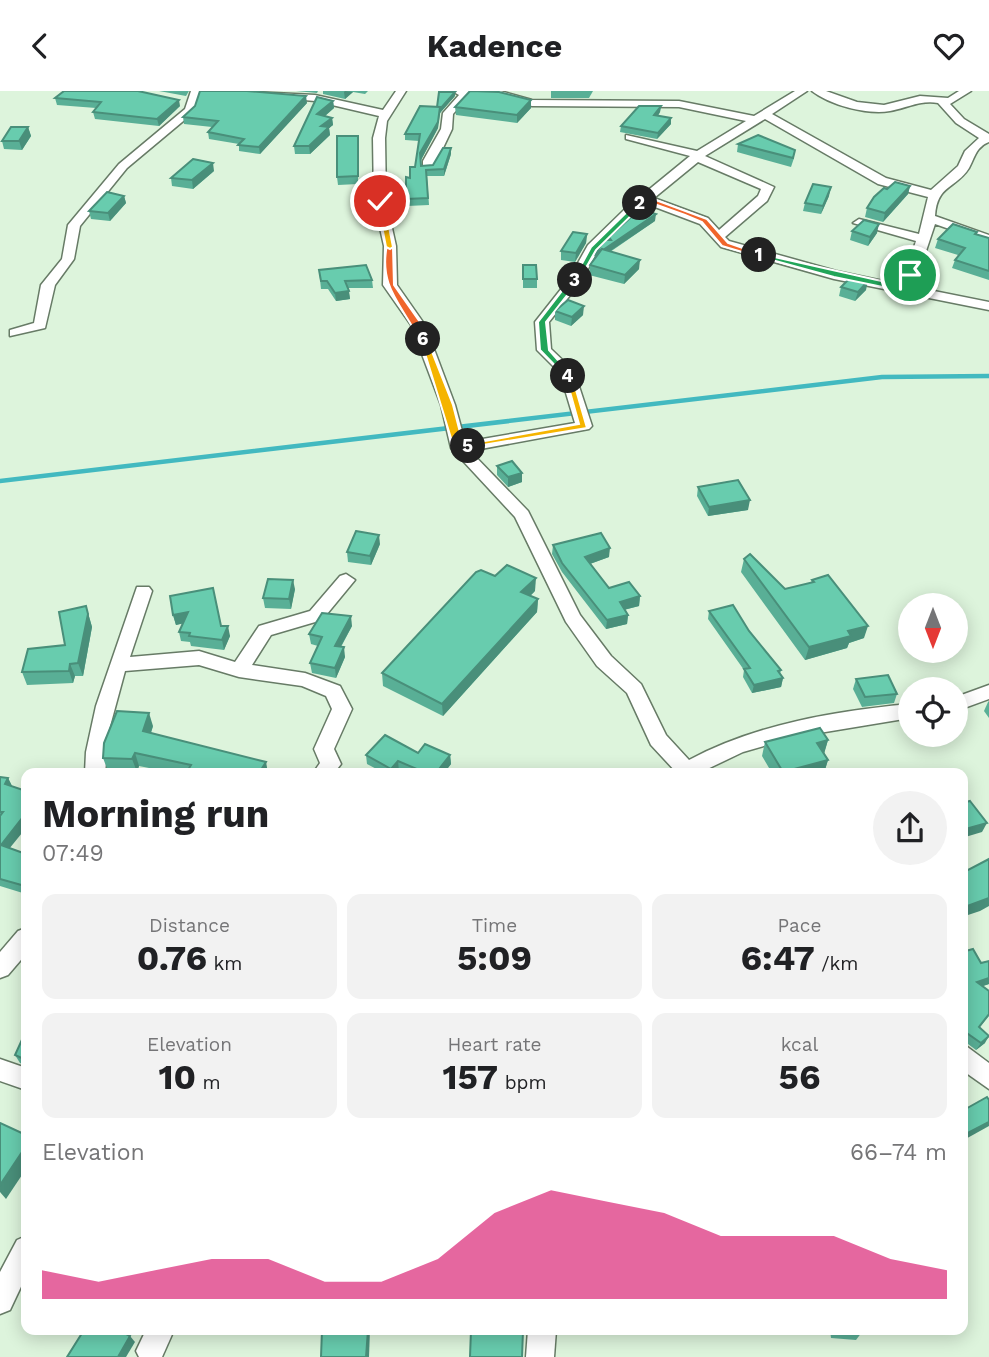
<!DOCTYPE html>
<meta charset="utf-8">
<style>
:root{--surface:#fff;--page:#f2f2f2;--text:#202124;--muted:#757577;--accent:#db2777}
body{margin:0;font-family:"Work Sans",sans-serif;background:var(--page);color:var(--text);height:100vh;display:flex;flex-direction:column;font-size:26px;white-space:nowrap}
*{box-sizing:border-box;margin:0}
p{font-size:23px;color:var(--muted)}
.icon{flex:none;width:38px;height:38px;fill:none;stroke:currentColor;stroke-width:2;stroke-linecap:round;stroke-linejoin:round}
.map{position:relative;flex:1;overflow:hidden}
.drawer{position:absolute;left:21px;top:677px;width:947px;height:567px;display:flex;flex-direction:column;background:var(--surface);border-radius:14px;box-shadow:0 4px 18px #0003}
.drawer>*{flex:none}
.needle{width:46px;rotate:180deg}
.tools{position:absolute;left:898px;top:502px;display:grid;gap:14px}
.tools a{display:grid;place-items:center;width:70px;height:70px;border-radius:50%;background:var(--surface);box-shadow:0 4px 18px #0003;font-size:35px}
.pin{position:absolute;display:grid;place-items:center;width:60px;height:60px;color:#fff;margin:-30px;border:4px solid #fff;border-radius:50%;box-shadow:0 2px 7px #0007}
.km{position:absolute;width:35px;height:35px;margin:-18px;border-radius:50%;background:#222;color:#fff;font-size:19px;line-height:35px;text-align:center}
.round{display:grid;place-items:center;flex:none;width:74px;height:74px;border-radius:37px;background:var(--page)}
.summary{display:flex;align-items:center;justify-content:space-between;height:119px;padding:0 21px}
h1{font-size:38px;font-weight:700;line-height:52px}
.metrics{display:grid;grid-template-columns:repeat(3,1fr);gap:10px;height:119px;padding:7px 21px}
.metrics div{display:grid;align-content:center;border-radius:14px;background:var(--page);text-align:center}
.metrics b{font-size:35px;font-weight:700}
.metrics small{font-size:19px;font-weight:400}
.metrics p{font-size:19px}
.chart{height:196px;padding:14px 21px}
.chart p{display:flex;justify-content:space-between}
.chart svg{width:100%;height:126px;margin-top:7px;fill:var(--accent);opacity:.7}
header{display:flex;justify-content:space-between;align-items:center;height:91px;padding:0 21px;background:var(--surface);font-size:32px;font-weight:700}
.map>svg:first-child{display:block}
.lines{fill:none;stroke-linecap:round;stroke-linejoin:round}
.stream{stroke:#42b9c0;stroke-width:4.5}
.minor-casing{stroke:#677b66;stroke-width:3}
.minor{fill:#fff;fill-rule:evenodd}
.wall{fill:#59af96}
.shaded-wall{fill:#498f7a}
.building{fill:#68ccae;stroke:#498f7a;stroke-width:2}
.split-1{fill:#22a559;stroke:#fff;stroke-width:2}
.split-2{fill:#f0652b;stroke:#fff;stroke-width:2}
.split-3{fill:#22a559;stroke:#fff;stroke-width:2}
.split-4{fill:#22a559;stroke:#fff;stroke-width:2}
.split-5{fill:#f5b400;stroke:#fff;stroke-width:2}
.split-6{fill:#f5b400;stroke:#fff;stroke-width:2}
.split-7{fill:#f0652b;stroke:#fff;stroke-width:2}
.split-8{fill:#f5b400;stroke:#fff;stroke-width:2}
</style>
<header><svg class="icon" aria-label="back" viewBox="0 0 24 24"><path d="M15 5l-7 7 7 7"/></svg>Kadence<svg class="icon" aria-label="heart" viewBox="0 0 24 24"><path d="M12 20l-8-8c-3-5 5-10 8-4 3-6 11-1 8 4z"/></svg></header>
<div class="map">
<svg width="989" height="1266" viewBox="0 0 989 1266">
<rect width="100%" height="100%" fill="#ddf4dc"/>
<g class="lines">
<path class="stream" d="M0,390L882,286L989,285"/>
<defs>
<g id="minor">
<path d="M191,0H201L194,21L127,77L80,135L74,168L55,194L45,237L10,245V239L34,232L41,194L62,168L68,134L119,73L185,18Z"/>
<path d="M232,0L315,4L383,19L396,0H406L387,30L385,47L386,110L396,155L397,194L425,234L455,314L465,351L575,332L560,282L537,259L535,231L569,188L588,154L624,119L690,65L626,48V44L697,60L746,30L679,16L532,15L499,6L469,5L453,23L452,38L433,78L423,80V70L441,38L443,22L459,4L452,0H500L532,9L679,10L754,25L795,0H807L772,23L886,87L931,99L958,75L965,60L979,47L956,32L938,12C920,9 907,17 890,20C867,24 830,14 812,0H826L857,11L884,14L920,5L948,7L959,0H971L950,13L964,28L989,43V51C976,56 975,66 969,77C956,98 937,93 935,125L989,144V152L935,133L914,196L989,211V219L834,188L721,156L700,133L647,113L598,159L582,189L549,231L551,258L574,280L592,335L589,338L470,360L528,420L580,524L611,565L641,593L666,644L689,669C756,633 835,620 910,613V627L795,646L743,661L699,682H677L651,654L627,602L597,575L566,531L515,426L451,357L441,314L411,234L383,194L384,155L374,110L373,47L379,25L315,10L237,3ZM765,28L878,93L928,106L919,143L859,128L853,132L916,150L902,194L836,180L729,150L725,146L767,110L774,96L705,65ZM698,71L761,98L758,105L719,139L708,127L654,107Z"/>
<path d="M346,483L355,489L322,529L271,544L252,574L305,582L340,595L352,618L334,658L341,673L334,682H313L320,672L314,658L332,618L326,605L302,595L239,586L199,574L125,580L109,639L105,682H85L86,661L96,615L137,496H149L152,500L130,566L199,560L235,571L259,535L310,520L340,485Z"/>
<path d="M989,594V608L956,620V606Z"/>
<path d="M26,837V863L8,884L0,887V861L18,840Z"/>
<path d="M962,952L989,972V998L962,979Z"/>
<path d="M0,968L26,977V999L0,990Z"/>
<path d="M26,1145V1185L10,1219L0,1223V1181L17,1149Z"/>
<path d="M146,1239H174L162,1266H139L136,1260Z"/>
<path d="M528,1239H556L554,1266H526Z"/>
</g>
</defs>
<use href="#minor" class="minor-casing"/>
<use href="#minor" class="minor"/>
</g>
<g class="wall">
<path d="M159,0H189L186,5Z"/>
<path d="M296,0H318L317,2Z"/>
<path d="M323,0H368L365,3L353,1L345,8L323,3Z"/>
<path d="M551,0H593L589,7H551Z"/>
<path d="M455,5L440,22L438,37L421,69V75L433,74L451,63L444,85H427L429,114L407,115L406,86L410,87L415,76L419,50L405,49V43L437,16Z"/>
<path d="M55,7L180,15L159,35L95,28L93,21L96,17L57,14Z"/>
<path d="M531,9V17L517,32L456,24L455,16Z"/>
<path d="M333,10L334,17L325,25L332,27L333,34L329,37L330,44L310,63H295L294,55Z"/>
<path d="M307,12L260,63L239,60V53L209,48L208,41L212,36L184,33L183,26L195,15Z"/>
<path d="M661,15L660,21L658,25L671,27V33L657,48L620,41L621,35Z"/>
<path d="M28,36L31,45L22,59L4,58L2,50Z"/>
<path d="M358,45V93L338,94L337,86Z"/>
<path d="M738,53L794,67L791,76L737,61Z"/>
<path d="M214,80L193,98L172,95L171,87Z"/>
<path d="M910,95L908,103L883,131L865,126L867,117Z"/>
<path d="M124,105L126,112L110,130L91,128L89,120Z"/>
<path d="M829,105L821,123L803,120L805,112Z"/>
<path d="M655,130L610,161L639,178L624,193L589,184L590,174L608,149L609,146Z"/>
<path d="M852,140L877,142L868,155L850,149Z"/>
<path d="M587,143L586,152L575,171L561,169V160Z"/>
<path d="M976,144L989,147V189L952,177L955,169L958,164L935,157L938,148Z"/>
<path d="M523,174L537,188V197H523Z"/>
<path d="M319,179L372,189L373,197H348L350,208L336,210L328,198H321Z"/>
<path d="M841,196L866,199L855,210L839,205Z"/>
<path d="M555,220L583,224L571,235L555,229Z"/>
<path d="M497,375L522,382V391L508,396L497,384Z"/>
<path d="M698,396L748,419L708,425L697,405Z"/>
<path d="M380,453L371,474L348,471L347,461Z"/>
<path d="M553,454L609,466L590,473L609,497L640,505L639,515L624,519L628,524L627,533L606,538L562,481L552,463Z"/>
<path d="M744,468L785,498L811,492L812,489L864,547L849,552L847,557L805,569L741,481Z"/>
<path d="M295,498L291,518L265,517L263,507Z"/>
<path d="M535,500L530,505L538,508L537,521L443,625L383,595L382,582Z"/>
<path d="M86,515L92,536L83,585H75L73,592L27,594L22,581L65,554Z"/>
<path d="M709,520L749,540L781,579L780,583L783,587L781,596L752,602L743,586L744,579L708,528Z"/>
<path d="M173,524L221,535L230,545L224,559L191,555L190,551L181,550L179,541L183,532L176,534Z"/>
<path d="M352,535L341,556L345,566L336,587L312,582L310,572L318,555L311,553L309,543Z"/>
<path d="M856,588L897,603L894,612L862,616L853,598Z"/>
<path d="M989,610V627L984,620L988,611Z"/>
<path d="M153,635L151,642L268,682H174L139,675L137,681L108,680L103,667Z"/>
<path d="M828,649L824,662L828,669L824,682H772L762,665L765,651Z"/>
<path d="M418,662L450,664L451,673L444,682H405L399,680L396,682H384L367,673L366,664Z"/>
<path d="M0,686L8,687L12,695L10,758L26,763V803L0,795Z"/>
<path d="M962,861L981,872L989,870V893L982,895L989,900V925L980,936L985,952L976,959L964,950L962,951Z"/>
<path d="M26,940V975L20,972L15,964Z"/>
<path d="M830,1239H862V1241L856,1249L831,1247Z"/>
</g>
<g class="shaded-wall">
<path d="M345,0L353,1L345,8L344,1Z"/>
<path d="M455,1V5L440,22V18Z"/>
<path d="M306,5L307,12L260,63L259,56Z"/>
<path d="M179,9L180,15L159,35L157,28Z"/>
<path d="M531,9V17L517,32V24Z"/>
<path d="M333,10L334,17L318,31L317,23Z"/>
<path d="M661,15L660,21L654,30V24Z"/>
<path d="M440,16L438,37L421,69L420,62Z"/>
<path d="M332,27L333,34L329,37L330,44L310,63L309,55L321,35Z"/>
<path d="M671,27V33L657,48L658,42Z"/>
<path d="M28,36L31,45L22,59L19,50Z"/>
<path d="M451,57V63L444,85V78Z"/>
<path d="M213,72L214,80L193,98L192,89Z"/>
<path d="M910,95L908,103L883,131L885,122Z"/>
<path d="M831,96L829,105L821,123L823,115Z"/>
<path d="M124,105L126,112L110,130L108,122Z"/>
<path d="M656,123L655,130L594,171L595,165Z"/>
<path d="M879,133L877,142L868,155L870,146Z"/>
<path d="M587,143L586,152L575,171L576,162Z"/>
<path d="M640,169L639,178L624,193L625,184Z"/>
<path d="M868,190L866,199L855,210L858,201Z"/>
<path d="M349,200L350,208L336,210L335,202Z"/>
<path d="M584,215L583,224L571,235L572,226Z"/>
<path d="M522,382V391L508,396V386Z"/>
<path d="M750,409L748,419L708,425L709,416Z"/>
<path d="M379,444L380,453L371,474L370,465Z"/>
<path d="M610,457L609,466L584,475L585,466Z"/>
<path d="M536,487L535,500L521,514V501Z"/>
<path d="M293,489L295,498L291,518L289,508Z"/>
<path d="M640,505L639,515L619,520L620,511Z"/>
<path d="M538,508L537,521L443,625L442,613Z"/>
<path d="M86,515L92,536L83,585L78,572Z"/>
<path d="M188,521L190,531L176,534L173,524Z"/>
<path d="M628,524L627,533L606,538L607,529Z"/>
<path d="M351,525L352,535L336,564L335,555Z"/>
<path d="M228,535L230,545L224,559L222,549Z"/>
<path d="M868,535L864,547L849,552L847,557L805,569L809,556L848,540Z"/>
<path d="M344,556L345,566L336,587L335,577Z"/>
<path d="M70,573L75,585L73,592L69,580Z"/>
<path d="M783,587L781,596L752,602L754,594Z"/>
<path d="M149,622L153,635L147,653L143,640Z"/>
<path d="M828,649L824,663L817,652Z"/>
<path d="M135,662L139,675L137,681L132,668Z"/>
<path d="M450,664L451,673L444,682H436Z"/>
<path d="M828,669L824,682H783V681Z"/>
<path d="M398,670L399,680L396,682H391V678Z"/>
<path d="M266,671L268,682H259Z"/>
<path d="M8,687L13,697L5,693Z"/>
<path d="M26,722V737L5,763L1,754Z"/>
<path d="M987,732L982,741L962,747V739Z"/>
<path d="M989,807V815L980,820L962,826V817Z"/>
<path d="M989,887V893L972,899L977,891Z"/>
<path d="M989,945L985,952L976,959L981,952Z"/>
<path d="M989,1031V1035L962,1050V1045Z"/>
<path d="M26,1055V1078L6,1108L0,1101V1094Z"/>
<path d="M368,1239H370L369,1266H366Z"/>
<path d="M130,1245L135,1251L126,1266H118Z"/>
</g>
<g class="building">
<path d="M64,0H138L179,9L157,28L93,21L101,11L55,7Z"/>
<path d="M200,0H247L306,5L259,56L238,54L244,48L208,41L218,30L183,26L195,15Z"/>
<path d="M470,0L499,1L531,9L517,24L455,16Z"/>
<path d="M439,1H455L440,18V16H437Z"/>
<path d="M317,6L333,10L317,23L332,27L321,35L329,36L309,55H294Z"/>
<path d="M420,15L440,16L438,31L420,62L421,75L433,74L443,57H451L444,78L426,79L428,107L406,108V86L410,87V76H415L420,43H405Z"/>
<path d="M639,15H661L654,24L671,27L658,42L621,35Z"/>
<path d="M11,36H28L19,50H2Z"/>
<path d="M758,44L795,59L793,67L738,53Z"/>
<path d="M337,45H358V85L337,86Z"/>
<path d="M193,68L213,72L192,89L171,87Z"/>
<path d="M895,91L910,95L885,122L867,117L874,106L884,97L887,98Z"/>
<path d="M813,93L831,96L823,115L805,112Z"/>
<path d="M107,101L124,105L108,122L89,120Z"/>
<path d="M640,118L656,123L603,159L602,158L595,165L601,154L606,149H611L609,146Z"/>
<path d="M864,129L879,133L870,146L852,140Z"/>
<path d="M953,133L977,141L975,143L989,147V180L955,169L965,157L938,148Z"/>
<path d="M573,141L587,143L576,162L561,160Z"/>
<path d="M602,158L640,169L625,184L590,174Z"/>
<path d="M366,174L372,189L345,190L349,200L335,202L327,190H321L319,179Z"/>
<path d="M523,174H536L537,188H523Z"/>
<path d="M852,185L868,190L858,201L841,196Z"/>
<path d="M568,209L584,215L572,226L555,220Z"/>
<path d="M512,370L522,382L508,386L497,375Z"/>
<path d="M738,389L750,409L709,416L698,396Z"/>
<path d="M356,440L379,444L370,465L347,461Z"/>
<path d="M601,442L610,457L585,466L609,497L629,491L640,505L620,511L628,524L607,529L562,472L553,454Z"/>
<path d="M750,463L785,498L814,491L812,489L828,484L868,535L848,540L851,545L809,556L744,468Z"/>
<path d="M507,474L536,487L521,501L538,508L442,613L382,582L476,481L481,479L495,485Z"/>
<path d="M268,488L293,489L289,508L263,507Z"/>
<path d="M213,497L221,535H228L222,549L189,545L190,542L179,541L188,521L173,524L170,505Z"/>
<path d="M733,514L749,540L781,579L778,580L783,587L754,594L744,578L750,577L709,520Z"/>
<path d="M86,515L88,523L78,572L70,573L69,580L22,581L28,558L65,554L59,521Z"/>
<path d="M322,522L351,525L335,555L344,556L335,577L310,572L322,546L309,543Z"/>
<path d="M888,584L897,603L865,606L856,588Z"/>
<path d="M117,620L149,622L143,640L266,671L259,682H201L188,679L191,674L135,662L132,668L103,667L104,652Z"/>
<path d="M820,637L828,649L817,652L828,669L783,681L765,651Z"/>
<path d="M385,644L418,662L425,653L450,664L436,682H426L398,670L391,678L366,664Z"/>
<path d="M0,686L8,687L5,693L26,700V722L1,754L26,763V793L25,795L0,788V725L3,721H0Z"/>
<path d="M970,710L987,732L962,739V712Z"/>
<path d="M989,768V807L962,817V782Z"/>
<path d="M973,858L981,872L989,870V887L977,891L989,900V923L979,936L989,945L981,952L968,943L964,945L962,944V861Z"/>
<path d="M26,940V969L15,964Z"/>
<path d="M987,1006L989,1009V1031L962,1045V1020Z"/>
<path d="M0,1032L26,1044V1055L0,1094Z"/>
<path d="M84,1239H119L130,1245L118,1266H67Z"/>
<path d="M322,1239H368L366,1266H321Z"/>
<path d="M471,1239L523,1240L522,1266H470Z"/>
<path d="M839,1239H862V1241Z"/>
</g>
<path class="split-1" d="M757,162L904,195L907,183L914,184L911,198L907,201L834,186L757,165Z"/>
<path class="split-2" d="M645,105L707,128L728,152L763,164L759,166L722,155L702,131L685,124L646,110L638,113Z"/>
<path class="split-3" d="M638,110L644,112L596,159L578,191H572L591,156Z"/>
<path class="split-4" d="M572,187L579,189L546,231L549,259L572,285L568,288L540,259L538,231Z"/>
<path class="split-5" d="M565,283L572,285L587,337L465,357L468,353L579,333Z"/>
<path class="split-6" d="M420,246L427,248L453,314L463,353H472V357L459,359L454,357Z"/>
<path class="split-7" d="M387,154L393,156L394,194L422,234L426,250H420C403,214 378,197 387,154Z"/>
<path class="split-8" d="M380,108L384,110L393,156L390,158L386,156L377,110Z"/>
</svg>
<div class="tools">
<a><svg class="needle" viewBox="-14 -14 28 28"><path d="M0-13l5 13h-10z" fill="#e53935"/><path d="M0 13l5-13h-10z" fill="#757577"/></svg></a>
<a><svg class="icon" aria-label="locate" viewBox="0 0 24 24"><circle cx="12" cy="12" r="6"/><path d="M12 2v4M12 18v4M2 12h4M18 12h4"/></svg></a>
</div>
<div class="pin" style="left:910px;top:184px;background:#1e9e55"><svg class="icon" aria-label="arrive" viewBox="0 0 24 24"><path d="M6 21V4h12l-3 4 3 4H6"/></svg></div>
<div class="pin" style="left:380px;top:110px;background:#d93025"><svg class="icon" aria-label="check" viewBox="0 0 24 24"><path d="M5 12l5 5 9-10"/></svg></div>
<b class="km" style="left:759px;top:164px">1</b>
<b class="km" style="left:640px;top:112px">2</b>
<b class="km" style="left:575px;top:189px">3</b>
<b class="km" style="left:568px;top:285px">4</b>
<b class="km" style="left:468px;top:355px">5</b>
<b class="km" style="left:423px;top:248px">6</b>
<section class="drawer">
<div class="summary"><div><h1>Morning run</h1><p>07:49</p></div><a class="round"><svg class="icon" aria-label="share" viewBox="0 0 24 24"><path d="M12 15V3M7 8l5-5 5 5M5 13v7h14v-7"/></svg></a></div>
<div class="metrics">
<div><p>Distance</p><b>0.76<small> km</small></b></div>
<div><p>Time</p><b>5:09</b></div>
<div><p>Pace</p><b>6:47<small> /km</small></b></div>
</div>
<div class="metrics">
<div><p>Elevation</p><b>10<small> m</small></b></div>
<div><p>Heart rate</p><b>157<small> bpm</small></b></div>
<div><p>kcal</p><b>56</b></div>
</div>
<div class="chart"><p><span>Elevation</span>66–74 m</p>
<svg viewBox="0 0 160 44" preserveAspectRatio="none"><path d="M0 44V34L10 38L20 34L30 30L40 30L50 38L60 38L70 30L80 14L90 6L100 10L110 14L120 22L130 22L140 22L150 30L160 34V44z"/></svg>
</div>
</section>
</div>
